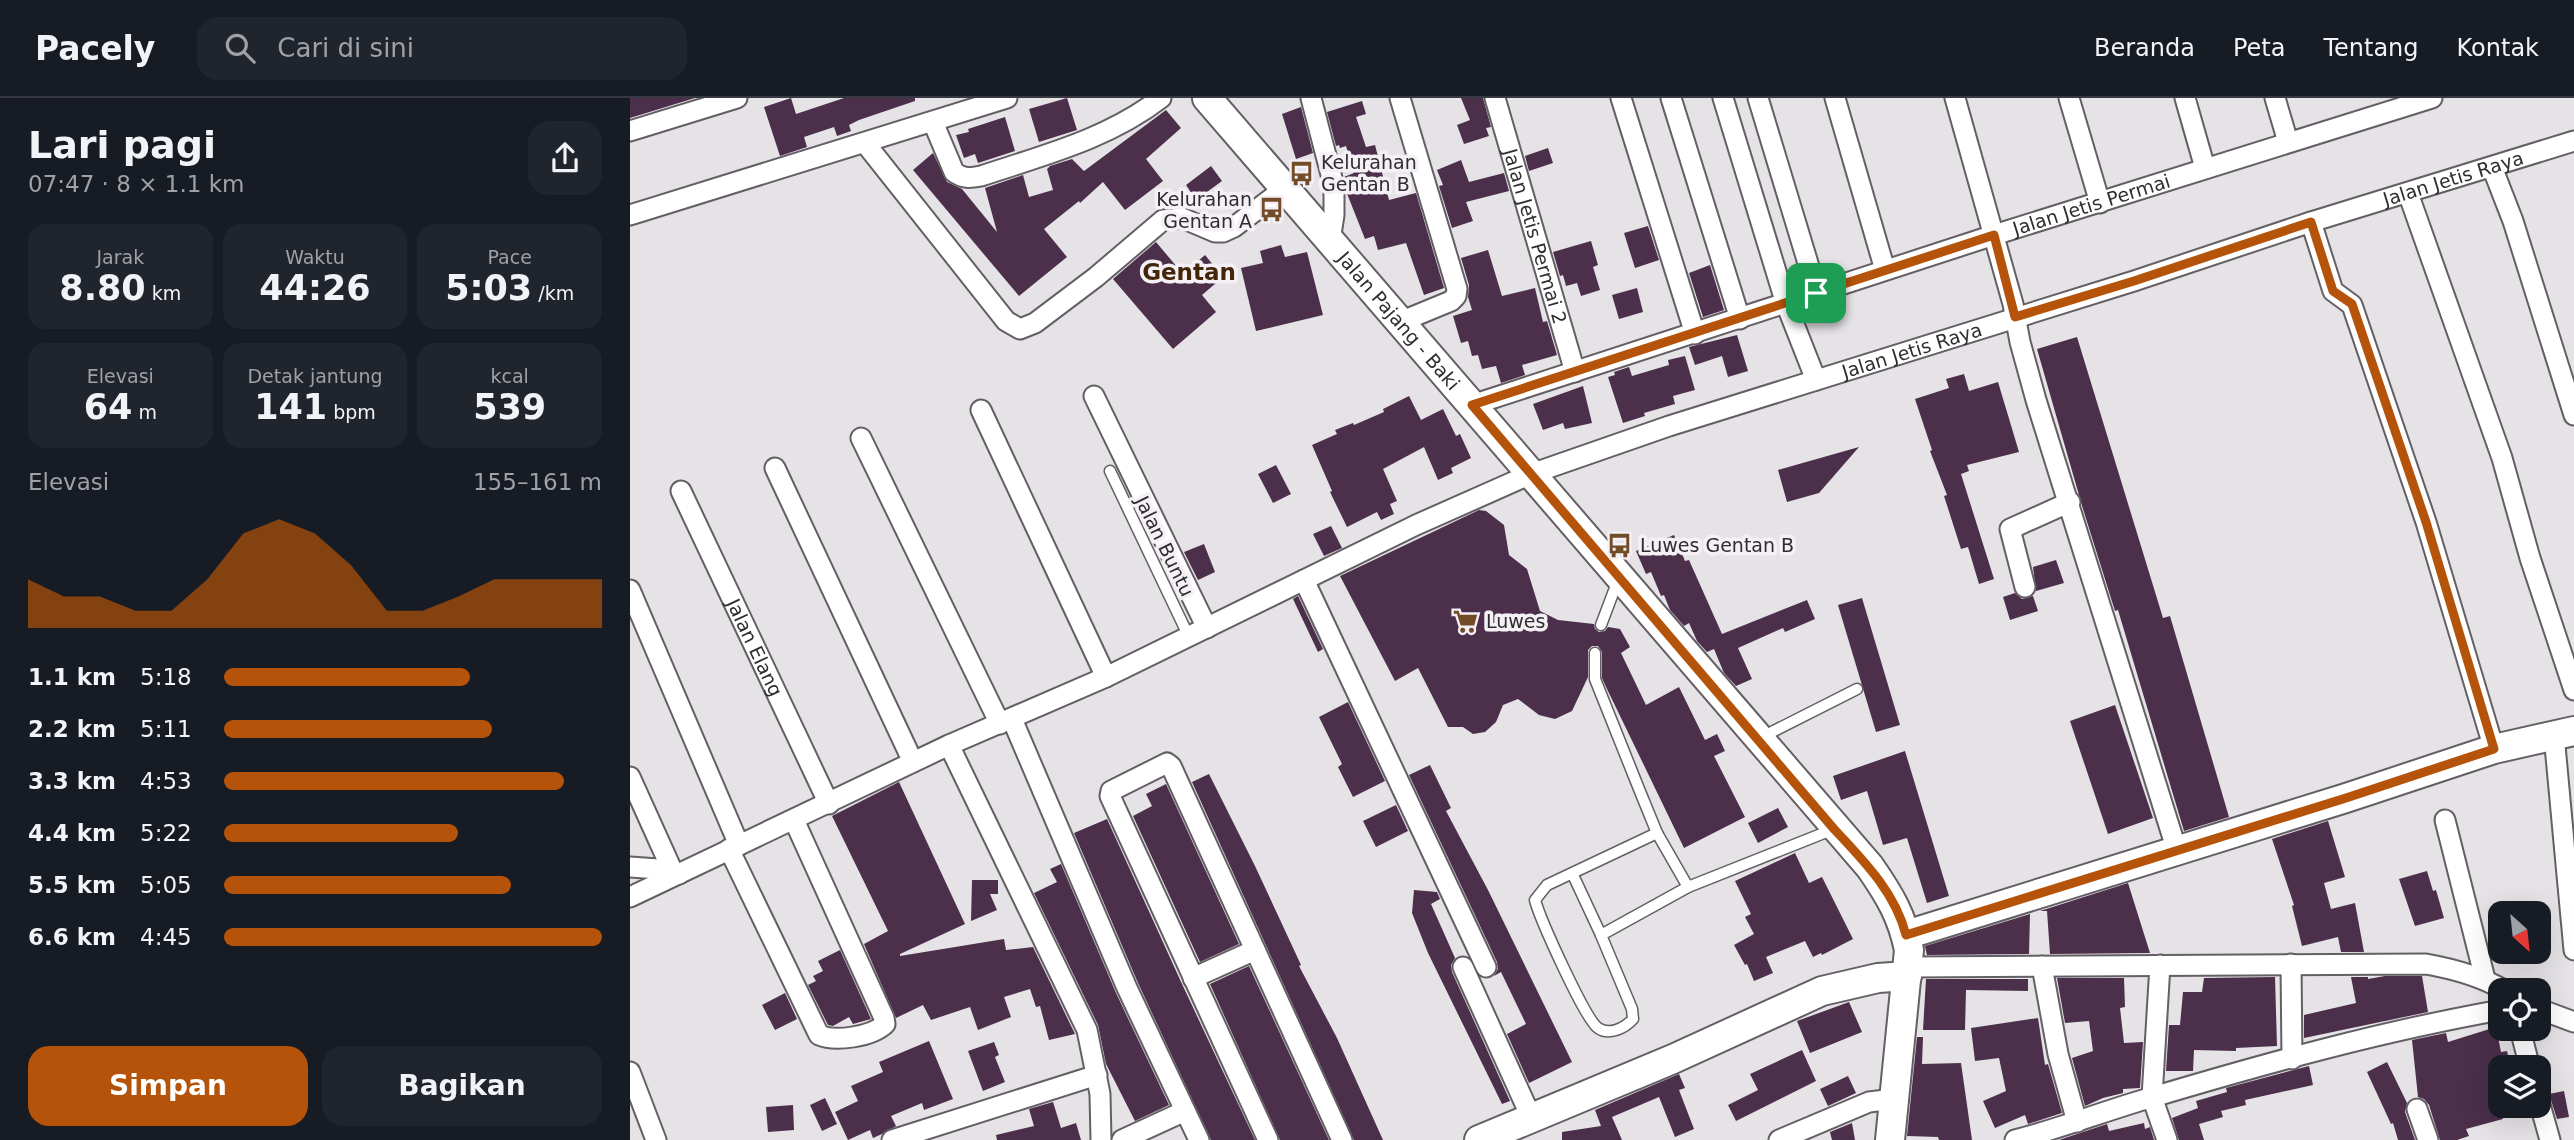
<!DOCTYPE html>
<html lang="id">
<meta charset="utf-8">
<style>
:root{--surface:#171b24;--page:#20242c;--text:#f1f3f6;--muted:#9ea1a6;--line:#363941;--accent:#b45309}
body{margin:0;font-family:"DejaVu Sans",sans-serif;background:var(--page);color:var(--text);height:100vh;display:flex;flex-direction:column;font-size:26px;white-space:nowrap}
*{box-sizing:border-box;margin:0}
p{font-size:23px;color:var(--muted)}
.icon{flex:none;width:38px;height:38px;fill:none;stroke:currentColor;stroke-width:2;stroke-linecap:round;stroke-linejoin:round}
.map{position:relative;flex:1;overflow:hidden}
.drawer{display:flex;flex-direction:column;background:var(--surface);width:630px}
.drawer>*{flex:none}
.needle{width:46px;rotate:153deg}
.fabs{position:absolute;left:1858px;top:803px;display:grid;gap:14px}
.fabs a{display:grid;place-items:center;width:63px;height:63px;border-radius:14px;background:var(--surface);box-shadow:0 7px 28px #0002;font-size:35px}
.pin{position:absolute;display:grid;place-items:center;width:60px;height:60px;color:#fff;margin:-30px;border-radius:14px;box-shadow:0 4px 10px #0006}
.round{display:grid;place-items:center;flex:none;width:74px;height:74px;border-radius:21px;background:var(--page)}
.overview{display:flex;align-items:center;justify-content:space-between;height:119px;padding:0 28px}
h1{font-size:38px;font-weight:700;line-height:52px}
.figures{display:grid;grid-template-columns:repeat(3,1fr);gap:10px;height:119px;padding:7px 28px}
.figures div{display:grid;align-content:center;border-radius:18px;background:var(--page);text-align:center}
.figures b{font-size:35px;font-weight:700}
.figures small{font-size:19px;font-weight:400}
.figures p{font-size:19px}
.chart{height:196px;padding:14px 28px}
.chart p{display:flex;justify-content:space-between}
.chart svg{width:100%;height:126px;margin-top:7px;fill:var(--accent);opacity:.7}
.primary-button{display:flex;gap:14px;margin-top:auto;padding:14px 28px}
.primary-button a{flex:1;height:80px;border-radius:21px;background:var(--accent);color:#fff;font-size:28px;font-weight:700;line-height:80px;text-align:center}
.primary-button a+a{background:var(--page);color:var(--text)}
ul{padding:0 28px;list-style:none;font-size:23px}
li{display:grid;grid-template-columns:112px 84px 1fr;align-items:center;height:52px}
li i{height:18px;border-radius:9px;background:var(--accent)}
header{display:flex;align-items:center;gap:42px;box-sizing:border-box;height:98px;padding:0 35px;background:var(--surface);border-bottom:2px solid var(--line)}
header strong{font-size:33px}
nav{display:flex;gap:38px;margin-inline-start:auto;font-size:24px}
.search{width:490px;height:63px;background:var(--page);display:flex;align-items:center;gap:18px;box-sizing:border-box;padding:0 24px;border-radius:21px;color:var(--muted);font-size:26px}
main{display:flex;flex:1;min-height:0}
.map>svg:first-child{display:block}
.building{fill:#4b2f4b}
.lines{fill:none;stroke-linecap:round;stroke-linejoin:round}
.lane-casing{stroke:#635f64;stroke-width:13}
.street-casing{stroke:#635f64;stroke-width:23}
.secondary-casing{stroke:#635f64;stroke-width:32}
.lane{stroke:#fff;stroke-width:10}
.street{stroke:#fff;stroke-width:19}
.secondary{stroke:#fff;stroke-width:28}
.route-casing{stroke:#fff;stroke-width:14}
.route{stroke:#b45309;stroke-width:9}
.labels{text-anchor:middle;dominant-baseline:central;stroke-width:7;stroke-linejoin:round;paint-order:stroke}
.poi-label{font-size:19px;fill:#2e2d2f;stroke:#f4f0f5;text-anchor:start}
.street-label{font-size:19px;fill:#2e2d2f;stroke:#f4f0f5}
.quarter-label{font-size:23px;font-weight:bold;fill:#422607;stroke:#f4f0f5}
</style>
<header>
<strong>Pacely</strong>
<div class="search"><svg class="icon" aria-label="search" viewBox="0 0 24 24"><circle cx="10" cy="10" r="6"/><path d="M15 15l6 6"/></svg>Cari di sini</div>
<nav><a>Beranda</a><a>Peta</a><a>Tentang</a><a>Kontak</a></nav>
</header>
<main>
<section class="drawer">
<div class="overview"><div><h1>Lari pagi</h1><p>07:47 · 8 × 1.1 km</p></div><a class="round"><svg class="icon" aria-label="share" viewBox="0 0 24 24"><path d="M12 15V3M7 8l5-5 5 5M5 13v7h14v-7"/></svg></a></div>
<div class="figures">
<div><p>Jarak</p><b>8.80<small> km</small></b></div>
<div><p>Waktu</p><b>44:26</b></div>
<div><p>Pace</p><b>5:03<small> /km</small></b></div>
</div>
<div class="figures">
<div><p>Elevasi</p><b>64<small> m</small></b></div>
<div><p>Detak jantung</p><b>141<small> bpm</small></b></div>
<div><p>kcal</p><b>539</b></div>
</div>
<div class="chart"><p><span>Elevasi</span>155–161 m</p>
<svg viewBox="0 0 160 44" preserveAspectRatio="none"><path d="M0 44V27L10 33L20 33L30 38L40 38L50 27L60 11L70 6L80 11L90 22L100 38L110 38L120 33L130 27L140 27L150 27L160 27V44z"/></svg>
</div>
<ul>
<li><b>1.1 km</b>5:18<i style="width:65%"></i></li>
<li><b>2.2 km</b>5:11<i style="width:71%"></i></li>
<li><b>3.3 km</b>4:53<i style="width:90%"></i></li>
<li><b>4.4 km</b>5:22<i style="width:62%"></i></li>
<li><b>5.5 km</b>5:05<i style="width:76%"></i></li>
<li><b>6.6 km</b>4:45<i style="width:100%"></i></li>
</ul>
<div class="primary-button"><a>Simpan</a><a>Bagikan</a></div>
</section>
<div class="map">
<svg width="1944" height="1042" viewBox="0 0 1944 1042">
<rect width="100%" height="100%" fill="#e6e3e7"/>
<g class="building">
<path d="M0,0H65L0,20Z"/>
<path d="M161,0L166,16L214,0H285V3L229,22L219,27L221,33L207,38L204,29L174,39L177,49L150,58L134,9Z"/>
<path d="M437,0L447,32L409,44L399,11Z"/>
<path d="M831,0H853L861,29L856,30L859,38L834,46L827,27L840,22Z"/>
<path d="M732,3L736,16L726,19L736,49L745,47L759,102L786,95L814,190L794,197L776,145L748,152L744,138L735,141L716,93L714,79L724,75L716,48L710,50L709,47L706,48L697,14Z"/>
<path d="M671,9L683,55L666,61L652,16Z"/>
<path d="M536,12L551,30L516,61L533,83L495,112L473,84L450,105L449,103L414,131L437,159L389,198L283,72L303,55L317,84L332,91L367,134L355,90L393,77L399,99L423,92L417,71L420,68L442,61L454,73Z"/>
<path d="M375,19L385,53L348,65L345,56L334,60L326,37L339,34L338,31Z"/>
<path d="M918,50L923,65L899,73L895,58Z"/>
<path d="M831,62L839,84L874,75L879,93L836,104L843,123L822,130L809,88L813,87L807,72Z"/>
<path d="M581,68L592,83L566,102L556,87Z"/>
<path d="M1018,128L1029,162L1005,170L994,135Z"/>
<path d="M961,143L968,167L963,169L970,192L951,198L947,185L936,188L933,177L930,178L923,154Z"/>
<path d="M526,144L553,176L575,157L593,179L572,197L586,214L543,251L483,181Z"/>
<path d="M651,147L655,159L677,154L693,217L626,233L611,170L633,165L630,153Z"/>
<path d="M858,152L872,198L905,190L913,224L917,223L927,257L892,267L895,277L871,285L866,268L852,271L848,257L842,258L838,243L831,245L823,218L842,212L838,199L839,187L831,160Z"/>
<path d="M1080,167L1094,212L1073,219L1059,175Z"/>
<path d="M1007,190L1013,214L989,221L982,197Z"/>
<path d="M1107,237L1118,273L1098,279L1092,258L1065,267L1059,249Z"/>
<path d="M1447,239L1533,520L1540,518L1599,719L1554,733L1488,512L1485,513L1453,411L1407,251Z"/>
<path d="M1055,258L1065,292L1043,298L1045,306L1014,315L1015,318L993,325L978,279L985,277L984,274L999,269L1002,278L1039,267L1038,262Z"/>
<path d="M1334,276L1339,293L1368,284L1389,354L1337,367L1339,373L1331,376L1364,481L1349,486L1338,449L1331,451L1314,398L1317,397L1300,353L1302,352L1285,301L1319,290L1316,281Z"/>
<path d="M953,288L962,325L935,331L933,325L913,332L903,306Z"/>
<path d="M779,298L791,322L813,311L826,338L830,336L841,360L821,370L823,375L808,382L794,349L753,371L767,403L760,406L764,416L751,422L747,414L717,429L700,394L702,393L682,347L707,336L705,332L723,325L724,327L754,314L753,311Z"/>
<path d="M1229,349L1189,395L1157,404L1148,372Z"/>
<path d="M646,367L661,396L643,405L628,376Z"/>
<path d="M849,412L856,413L874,427L879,457L897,471L910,513L928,522L964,526L965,531L969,534L975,533L978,529L990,531L1000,549L991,555L1016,607L1049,589L1075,642L1087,636L1095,653L1084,658L1115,719L1054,750L977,591L972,580V554L968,548H962L958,552V579L942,613L925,621L909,617L888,601L873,607L866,624L855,634L843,636L833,629H818L788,570L765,583L710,478Z"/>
<path d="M701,428L712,450L694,458L683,436Z"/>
<path d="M1044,437L1055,463L1059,462L1092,536L1177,502L1185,521L1155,534L1153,530L1108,550L1122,581L1106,588L1094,575L1084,551L1077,554L1067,543L1059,525L1054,528L1040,512L1034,497L1031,498L1021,474L1016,476L1006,453Z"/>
<path d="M574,446L585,474L568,482L554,454Z"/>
<path d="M1426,462L1434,485L1406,493L1403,469Z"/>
<path d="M1385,495L1392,501L1403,498L1408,513L1380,522L1373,499Z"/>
<path d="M668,498L693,551L688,554L663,501Z"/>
<path d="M1232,500L1270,627L1246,634L1208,507Z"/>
<path d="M718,604L755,683L723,699L708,669L712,666L689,619Z"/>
<path d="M1485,607L1523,720L1478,736L1440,623Z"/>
<path d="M1275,653L1319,798L1297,805L1277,740L1253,747L1237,693L1211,702L1203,678Z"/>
<path d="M800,667L821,710L816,713L858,792L942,964L899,985L877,936L896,926L871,874L864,878L868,871L867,864L779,677Z"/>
<path d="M579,676L625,768L671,867L669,868L707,940L753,1042H724L562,684Z"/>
<path d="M269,684L335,826L270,856V858L374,841L376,852L403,849L445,936L419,942L410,908L406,909L400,891L374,899L381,919L348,932L340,909L301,922L293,907L266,920L234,846L258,833L202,718Z"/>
<path d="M536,686L609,846L570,864L503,718L522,708L516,696Z"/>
<path d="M766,707L778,733L746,749L733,723Z"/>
<path d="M1148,710L1158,729L1128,745L1118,725Z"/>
<path d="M477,721L552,886L625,1042H581L508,885L444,735Z"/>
<path d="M1698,723L1715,779L1694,785L1701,811L1725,805L1734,854H1711L1708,839L1672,848L1662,808L1664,807L1642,741Z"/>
<path d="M1165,755L1179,785L1192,779L1223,841L1192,857L1191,855L1183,859L1175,843L1136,859L1143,875L1124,883L1117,866L1115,867L1104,847L1124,836L1115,819L1121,816L1105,783Z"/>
<path d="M431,766L486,895L539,1007L505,1023L476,966L468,927L404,795L427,784L420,771Z"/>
<path d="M1797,773L1803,793L1806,792L1814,820L1785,828L1769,781Z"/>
<path d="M342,782H368V796H360L367,812L341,823Z"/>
<path d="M1498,785L1520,855L1420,856L1417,813H1410Z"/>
<path d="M784,792L807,794L810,801L801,806L825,860L821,867L822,874L880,1003L872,1006L798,855L782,815Z"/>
<path d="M1400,816L1399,856L1297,857L1296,853L1295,848Z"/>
<path d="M210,852L241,921L223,926L219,919L203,928L198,927L178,887L186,883L183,878L193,873L188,863Z"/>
<path d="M619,868L699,1042H650L580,886Z"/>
<path d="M1755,878H1792L1798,914L1674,940V917L1726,905L1721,879H1738V881Z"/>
<path d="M1645,879L1647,948L1606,950V953L1564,952L1563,973H1536L1539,927H1550L1553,894H1572L1574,880Z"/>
<path d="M1427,880H1494L1495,909L1490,910L1494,945L1513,944L1510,990L1493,991V995L1473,1000L1455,1008L1442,960L1463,953L1459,923L1435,925Z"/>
<path d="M1296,881H1398V893L1336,892L1335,932H1293Z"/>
<path d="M155,895L167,921L145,932L132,907Z"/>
<path d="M1219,904L1232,934L1180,955L1167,923Z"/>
<path d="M1408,920L1415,967L1418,966L1432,1015L1398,1026L1395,1017L1365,1030L1353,1003L1376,993L1369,960L1345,963L1341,930Z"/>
<path d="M1866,929L1871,954L1877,953L1881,970H1871V999L1867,1000L1873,1021L1836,1031L1839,1038L1827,1042H1810L1799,1007L1794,1001L1788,999L1782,942L1816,935L1818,944Z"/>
<path d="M1287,939H1293L1292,966L1331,965L1342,1042H1309L1308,1039L1277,1038Z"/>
<path d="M299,943L323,1001L294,1012L292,1005L261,1018L266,1028L252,1036L243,1040L240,1032L218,1042L205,1014L228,1003L221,988L253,974L249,964Z"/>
<path d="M364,944L369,957L365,959L375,984L353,993L338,953Z"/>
<path d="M1172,952L1186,983L1106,1023L1098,1007L1128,992L1120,976Z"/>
<path d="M1757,964L1777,1005L1775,1014L1785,1042H1768L1763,1025L1761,1026L1737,974Z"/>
<path d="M1679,968L1683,987L1615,1002L1616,1007L1591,1013L1593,1019L1569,1026L1574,1042H1549L1542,1020L1568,1010L1566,1003L1597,994L1596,990Z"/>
<path d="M1049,976L1055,990L1049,992L1064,1031L1045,1039L1029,999L982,1019L992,1042H932V1034L971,1028L965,1012Z"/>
<path d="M1218,978L1226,995L1198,1008L1190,991Z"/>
<path d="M1934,993L1939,1019L1927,1021L1919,996Z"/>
<path d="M195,1000L207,1026L192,1033L180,1007Z"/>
<path d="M423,1004L431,1030L446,1025L451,1042H367L366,1037L404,1028L399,1011Z"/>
<path d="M163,1007L164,1032L138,1034L136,1009Z"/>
<path d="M1222,1025L1225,1042H1202L1200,1034Z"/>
<path d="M1514,1025L1515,1031L1520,1029L1524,1042H1429L1477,1026L1479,1033Z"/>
</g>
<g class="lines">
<defs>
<g id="lane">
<path d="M480,373L559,539"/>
<path d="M971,527L988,482"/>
<path d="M965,555V581L1009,691L1027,735L1058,789L1204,731"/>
<path d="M1132,639L1227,591"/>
<path d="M1027,735L917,787L905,802C910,821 955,921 968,930C979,938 995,930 1003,921L1002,911L971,837L1058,789"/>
<path d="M943,777L971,837"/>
</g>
<g id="street">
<path d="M681,0L704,88V117L700,143"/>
<path id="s1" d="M865,0L945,274"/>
<path d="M991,0L1065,236"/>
<path d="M1041,0L1110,221"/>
<path d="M1093,0L1156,206L1186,282"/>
<path d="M1128,0L1187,195"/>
<path d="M1205,0L1255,172"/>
<path d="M1325,0L1383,206L1390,244L1406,302L1547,753"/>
<path d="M1439,0L1470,105"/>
<path d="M1555,0L1575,70"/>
<path d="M1645,0L1658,44"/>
<path d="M303,24L324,74C333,81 340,80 351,78C414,57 478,41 531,0"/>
<path d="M0,33L107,0"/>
<path d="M235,45L376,223L390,231L405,225L466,179L533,122L552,120L585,134H593L604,129L655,90"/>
<path d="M1862,69L1883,123L1944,317"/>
<path d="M1778,95L1872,360L1900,460L1944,592"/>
<path d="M0,117L377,0"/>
<path d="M1681,124L1703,193L1722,207L1796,424L1864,651"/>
<path d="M770,224L821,203L826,198L827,191L770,0"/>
<path d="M464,298L577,530"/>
<path id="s2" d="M842,307L1364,137L1802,0"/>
<path d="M351,312L476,579"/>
<path d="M231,340L370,626"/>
<path d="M145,370L283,664"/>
<path id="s3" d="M51,393L199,706"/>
<path d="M674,482L856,869"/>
<path d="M1395,489L1380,431L1440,404"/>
<path d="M0,492L109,747"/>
<path d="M382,621L497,890L569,1042"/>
<path d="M1924,637L1944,852"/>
<path d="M319,647L457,932L470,996L471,1042"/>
<path d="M0,679L42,772"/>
<path d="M1815,722L1855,881"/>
<path d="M99,751L189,937C205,944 241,939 255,926L254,920L164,722"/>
<path d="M0,769L42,772L49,776"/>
<path id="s4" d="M0,799L319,647L476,579L786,427L901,376L1039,328L1504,183L1681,124L1944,43"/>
<path d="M1661,866L1662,961"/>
<path d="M1530,867L1522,999L1537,1042"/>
<path d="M1412,868L1428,956L1447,1024"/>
<path d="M833,869L901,1019"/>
<path d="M1279,869L1796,866C1824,871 1850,878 1874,892"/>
<path d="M563,880L625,852"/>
<path d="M1909,911L1944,924"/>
<path d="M1890,931L1900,970"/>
<path d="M0,974L26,1042"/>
<path d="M1909,1003L1920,1042"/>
<path d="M1787,1011L1798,1042"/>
<path d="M262,1042L467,977"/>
<path d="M492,1042L555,1013"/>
<path d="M638,1042L480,698L481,693L537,665L541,668L712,1042"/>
<path d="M1149,1042L1239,1004L1264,1001"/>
<path d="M1385,1042C1432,1030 1477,1012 1523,999C1637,965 1753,933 1871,912"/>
</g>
<g id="secondary">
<path id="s5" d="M577,0L1240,769C1260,798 1272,818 1279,852L1260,1042"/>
<path d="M1276,837L1716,700L1864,651L1944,633"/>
<path d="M849,1042L1043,961L1192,893L1248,880L1277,878"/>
</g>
</defs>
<use href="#lane" class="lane-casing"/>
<use href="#street" class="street-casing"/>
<use href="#secondary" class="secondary-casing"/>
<use href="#lane" class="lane"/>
<use href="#street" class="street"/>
<use href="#secondary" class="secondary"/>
</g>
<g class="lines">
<defs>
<path id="route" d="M1681,124L1703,193L1722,206L1796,424L1864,651L1716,700L1276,837C1265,794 1233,762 1204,731L842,307L1364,137L1385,219L1504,183Z"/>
</defs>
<use href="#route" class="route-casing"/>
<use href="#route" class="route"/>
</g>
<defs>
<symbol id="bus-bare" viewBox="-9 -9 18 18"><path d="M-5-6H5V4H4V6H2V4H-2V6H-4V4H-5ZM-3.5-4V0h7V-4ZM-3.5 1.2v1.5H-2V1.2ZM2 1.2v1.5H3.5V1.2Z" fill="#724c29" stroke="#f4f0f5" stroke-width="2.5" paint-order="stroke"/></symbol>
<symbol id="supermarket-bare" viewBox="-9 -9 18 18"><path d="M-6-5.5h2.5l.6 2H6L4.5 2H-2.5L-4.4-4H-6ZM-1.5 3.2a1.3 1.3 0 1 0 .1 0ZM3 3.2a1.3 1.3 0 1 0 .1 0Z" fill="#724c29" stroke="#f4f0f5" stroke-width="2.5" paint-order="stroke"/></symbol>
</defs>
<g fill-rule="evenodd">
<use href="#bus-bare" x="654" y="58" width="35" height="35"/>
<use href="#bus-bare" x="624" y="94" width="35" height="35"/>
<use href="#bus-bare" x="972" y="430" width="35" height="35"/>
<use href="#supermarket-bare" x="818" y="506" width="35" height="35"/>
</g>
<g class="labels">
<g class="poi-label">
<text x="691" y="64">Kelurahan<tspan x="691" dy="22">Gentan B</tspan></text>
<text x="622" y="101" text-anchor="end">Kelurahan<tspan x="622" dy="22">Gentan A</tspan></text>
<text x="1010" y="447">Luwes Gentan B</text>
<text x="856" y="523">Luwes</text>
</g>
<g class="street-label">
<text stroke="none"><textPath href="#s4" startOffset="1964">Jalan Jetis Raya</textPath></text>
<text stroke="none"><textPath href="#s2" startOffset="651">Jalan Jetis Permai</textPath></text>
<text stroke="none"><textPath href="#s1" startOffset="144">Jalan Jetis Permai 2</textPath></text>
<text stroke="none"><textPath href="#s5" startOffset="294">Jalan Pajang - Baki</textPath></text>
<text stroke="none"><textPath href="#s4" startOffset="1396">Jalan Jetis Raya</textPath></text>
<text transform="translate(535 448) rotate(64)">Jalan Buntu</text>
<text stroke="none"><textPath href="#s3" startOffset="173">Jalan Elang</textPath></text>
</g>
<g class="quarter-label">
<text x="559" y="174">Gentan</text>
</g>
</g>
</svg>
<div class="fabs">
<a><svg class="needle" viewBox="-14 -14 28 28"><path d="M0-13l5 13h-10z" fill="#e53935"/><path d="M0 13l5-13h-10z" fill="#9ea1a6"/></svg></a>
<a><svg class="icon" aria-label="locate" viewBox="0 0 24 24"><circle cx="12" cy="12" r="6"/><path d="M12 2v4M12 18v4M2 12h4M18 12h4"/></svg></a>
<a><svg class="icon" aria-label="layers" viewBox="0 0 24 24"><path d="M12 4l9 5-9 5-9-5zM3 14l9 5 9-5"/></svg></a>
</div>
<div class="pin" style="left:1186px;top:195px;background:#1e9e55"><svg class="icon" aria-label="arrive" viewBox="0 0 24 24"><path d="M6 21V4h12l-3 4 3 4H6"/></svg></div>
</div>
</main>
